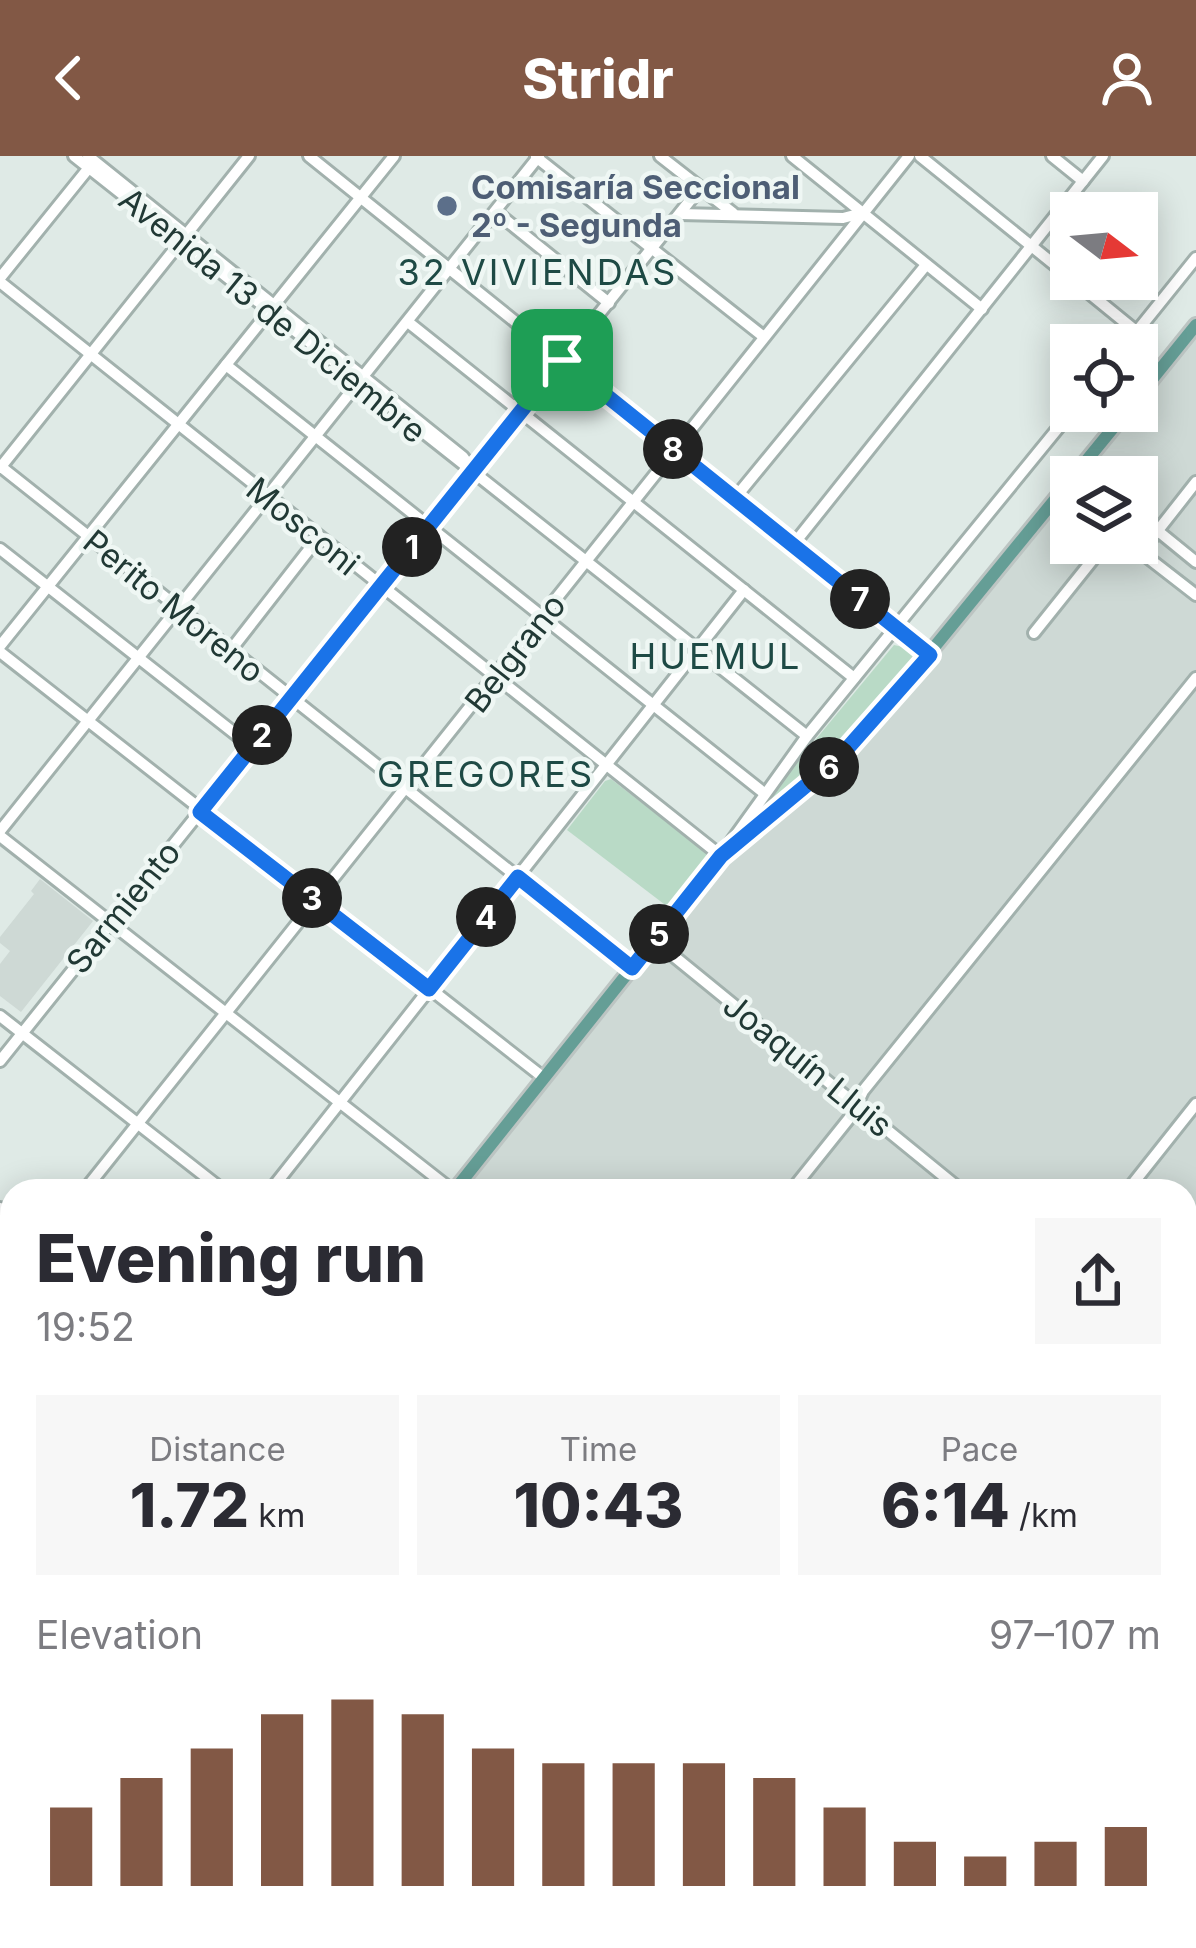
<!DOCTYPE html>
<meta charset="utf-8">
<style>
:root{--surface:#fff;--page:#f7f7f7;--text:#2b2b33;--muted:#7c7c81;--accent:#825845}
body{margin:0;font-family:Inter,sans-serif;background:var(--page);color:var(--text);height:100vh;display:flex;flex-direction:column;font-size:45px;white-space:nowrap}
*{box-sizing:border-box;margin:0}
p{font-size:39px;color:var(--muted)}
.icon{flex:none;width:66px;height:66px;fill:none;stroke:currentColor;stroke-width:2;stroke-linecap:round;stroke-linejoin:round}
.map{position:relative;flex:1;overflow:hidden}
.side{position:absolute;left:0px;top:1023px;width:1197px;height:771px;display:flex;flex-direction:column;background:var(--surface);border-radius:36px 36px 0 0;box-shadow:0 6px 30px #0003}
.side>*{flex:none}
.needle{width:78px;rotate:106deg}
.buttons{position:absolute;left:1050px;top:36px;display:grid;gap:24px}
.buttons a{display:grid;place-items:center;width:108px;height:108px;border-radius:0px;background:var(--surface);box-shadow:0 6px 30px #0003;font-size:60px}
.pin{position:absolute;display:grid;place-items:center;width:102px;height:102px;color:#fff;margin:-51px;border-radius:24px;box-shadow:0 6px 18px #0006}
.km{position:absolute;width:60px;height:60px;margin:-30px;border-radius:50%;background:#222;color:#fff;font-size:33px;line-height:60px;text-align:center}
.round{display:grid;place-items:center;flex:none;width:126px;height:126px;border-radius:0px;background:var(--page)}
.head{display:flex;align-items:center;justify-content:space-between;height:204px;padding:0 36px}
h1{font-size:66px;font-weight:800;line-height:90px}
.stats{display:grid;grid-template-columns:repeat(3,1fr);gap:18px;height:204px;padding:12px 36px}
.stats div{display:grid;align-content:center;border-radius:0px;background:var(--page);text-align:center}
.stats b{font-size:60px;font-weight:800}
.stats small{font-size:33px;font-weight:400}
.stats p{font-size:33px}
.chart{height:336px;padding:24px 36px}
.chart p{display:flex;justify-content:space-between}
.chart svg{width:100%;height:216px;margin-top:12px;stroke:var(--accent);stroke-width:6}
header{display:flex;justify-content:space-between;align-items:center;height:156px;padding:0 36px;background:var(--accent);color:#fff;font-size:54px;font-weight:800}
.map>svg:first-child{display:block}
.built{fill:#ced9d5}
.green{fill:#b9dac6}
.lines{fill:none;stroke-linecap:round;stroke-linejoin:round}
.minor-casing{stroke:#a2b1ad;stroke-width:16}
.major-casing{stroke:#bcc4c2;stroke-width:18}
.minor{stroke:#fff;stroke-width:10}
.major{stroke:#659e96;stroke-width:12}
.route-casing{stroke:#fff;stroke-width:24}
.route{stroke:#1a73e8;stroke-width:15}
.service-dot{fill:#5c6f8a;stroke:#eff7f4;stroke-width:4.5}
.labels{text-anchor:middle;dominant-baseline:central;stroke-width:9;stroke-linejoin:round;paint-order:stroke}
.service-label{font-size:33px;font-weight:bold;fill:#4e5e75;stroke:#eff7f4;text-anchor:start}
.street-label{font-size:33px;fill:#213935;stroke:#eff7f4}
.neighbourhood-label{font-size:36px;letter-spacing:3px;fill:#1e4a45;stroke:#eff7f4}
</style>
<header><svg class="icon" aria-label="back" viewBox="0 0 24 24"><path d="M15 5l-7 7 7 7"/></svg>Stridr<svg class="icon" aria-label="person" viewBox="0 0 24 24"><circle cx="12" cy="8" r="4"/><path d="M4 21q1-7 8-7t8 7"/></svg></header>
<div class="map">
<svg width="1196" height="1792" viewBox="0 0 1196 1792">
<rect width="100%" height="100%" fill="#dfeae6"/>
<g class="built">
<path d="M1196,169V1765L1189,1767L1185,1764V1035H454L721,700L863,577L1071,324V387H1137V321H1073L1127,255H1137V242Z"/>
<path d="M40,723L93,765L21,856L0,840V808L10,795L0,787V781L34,738L31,735Z"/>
<path d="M12,1591V1782H195L187,1792H0V1606Z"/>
<path d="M616,1782H783L786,1792H609Z"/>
</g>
<g class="green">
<path d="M894,489L907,492L914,502L845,588L746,675L744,670Z"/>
<path d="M611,623L709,699V706L674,750L664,748L567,674L605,625Z"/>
</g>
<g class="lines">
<defs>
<g id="minor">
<path d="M74,0L807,580"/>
<path d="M88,0L463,301L471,312"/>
<path d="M309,0L930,499"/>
<path d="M660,0L733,57"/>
<path d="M792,0L982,153"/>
<path d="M920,0L1071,122"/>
<path d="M1052,0L1083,25"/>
<path d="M536,1L764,181"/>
<path d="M496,56L609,147"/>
<path d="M680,58L843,62L862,57"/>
<path d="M0,122L92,8"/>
<path d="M1072,123L1137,176"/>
<path d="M0,126L721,700L807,580L1072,255"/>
<path d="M408,166L854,522"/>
<path d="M1126,189L1196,102"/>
<path d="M226,209L764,637"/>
<path d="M0,310L632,812"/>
<path d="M0,312L249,0"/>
<path d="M735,342L926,109"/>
<path d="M1158,375L1196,406"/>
<path d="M1129,387L1196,439"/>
<path d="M793,389L1103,0"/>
<path d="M0,393L252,591"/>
<path d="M1141,396L1196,326"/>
<path d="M1034,477L1106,387"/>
<path d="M0,490L394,0"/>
<path d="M230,495L318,382"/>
<path d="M0,496L544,922"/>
<path d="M0,675L539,0"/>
<path d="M0,680L453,1035"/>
<path d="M654,784L962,1035"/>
<path d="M0,860L224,1035"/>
<path d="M0,905L700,32"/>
<path d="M84,1035L909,0"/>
<path d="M270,1035L744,434"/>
<path d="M791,1035L851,960L863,935L1196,522"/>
<path d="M1127,1035L1196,948"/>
<path d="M0,1052L12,1061"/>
<path d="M0,1141L12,1126"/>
<path d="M1185,1215L1196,1224"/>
<path d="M0,1234L12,1243"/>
<path d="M1185,1327L1196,1362"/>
<path d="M0,1377L12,1362"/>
<path d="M0,1412L12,1421"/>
<path d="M1185,1451L1196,1438"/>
<path d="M1185,1764L1196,1773"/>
<path d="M306,1782L318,1792"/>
<path d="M616,1782L625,1792"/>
<path d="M707,1782L715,1792"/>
<path d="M783,1782L786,1792"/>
<path d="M187,1792L195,1782"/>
<path d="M278,1792L286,1782"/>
<path d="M395,1792L403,1782"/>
<path d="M480,1792L488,1782"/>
<path d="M912,1792L920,1782"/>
<path d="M981,1792L1012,1782"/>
</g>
<g id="major">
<path d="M1137,242L1196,169"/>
<path d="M1073,321L1127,255"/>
<path d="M454,1035L721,700L811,628L864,577L1071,324"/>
<path d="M0,1606L12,1591"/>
</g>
</defs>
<use href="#minor" class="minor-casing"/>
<use href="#major" class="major-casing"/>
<use href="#minor" class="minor"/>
<use href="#major" class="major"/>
</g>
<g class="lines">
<defs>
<path id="route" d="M562,204L930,499L838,603L721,700L632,812L518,721L429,833L200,656Z"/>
</defs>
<use href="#route" class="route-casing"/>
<use href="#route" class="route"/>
</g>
<circle class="service-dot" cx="447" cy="50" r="12"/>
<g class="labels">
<g class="service-label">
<text x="471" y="31">Comisaría Seccional<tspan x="471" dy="38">2º - Segunda</tspan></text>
</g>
<g class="street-label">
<text transform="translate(273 159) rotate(39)">Avenida 13 de Diciembre</text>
<text transform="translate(303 370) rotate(39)">Mosconi</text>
<text transform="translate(174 450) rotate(39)">Perito Moreno</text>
<text transform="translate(515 497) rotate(-52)">Belgrano</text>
<text transform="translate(123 751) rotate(-51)">Sarmiento</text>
<text transform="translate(808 909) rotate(39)">Joaquín Lluis</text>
</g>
<g class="neighbourhood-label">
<text x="538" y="116">32 VIVIENDAS</text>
<text x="716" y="500">HUEMUL</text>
<text x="486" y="618">GREGORES</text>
</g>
</g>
</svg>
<div class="buttons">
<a><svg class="needle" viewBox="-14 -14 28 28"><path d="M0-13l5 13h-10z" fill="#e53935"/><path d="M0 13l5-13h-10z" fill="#7c7c81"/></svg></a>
<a><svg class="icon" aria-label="locate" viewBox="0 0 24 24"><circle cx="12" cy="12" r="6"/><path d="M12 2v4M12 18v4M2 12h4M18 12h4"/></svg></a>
<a><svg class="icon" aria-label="layers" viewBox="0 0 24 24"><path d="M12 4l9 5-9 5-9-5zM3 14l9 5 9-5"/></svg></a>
</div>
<div class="pin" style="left:562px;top:204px;background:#1e9e55"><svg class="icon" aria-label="arrive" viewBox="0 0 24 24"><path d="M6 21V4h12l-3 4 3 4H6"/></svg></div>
<b class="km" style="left:412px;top:391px">1</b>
<b class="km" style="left:262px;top:579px">2</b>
<b class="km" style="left:312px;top:742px">3</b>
<b class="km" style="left:486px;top:761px">4</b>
<b class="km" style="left:659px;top:778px">5</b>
<b class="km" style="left:829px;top:611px">6</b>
<b class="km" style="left:860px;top:443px">7</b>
<b class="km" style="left:673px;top:293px">8</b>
<section class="side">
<div class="head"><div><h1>Evening run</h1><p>19:52</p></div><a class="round"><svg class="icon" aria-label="share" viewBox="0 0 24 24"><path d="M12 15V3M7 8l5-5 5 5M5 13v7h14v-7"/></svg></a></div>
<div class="stats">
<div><p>Distance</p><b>1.72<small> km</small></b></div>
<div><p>Time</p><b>10:43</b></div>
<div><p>Pace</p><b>6:14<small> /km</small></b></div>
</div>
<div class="chart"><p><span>Elevation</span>97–107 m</p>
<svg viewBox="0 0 160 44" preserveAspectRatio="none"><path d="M5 44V28M15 44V22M25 44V16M35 44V9M45 44V6M55 44V9M65 44V16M75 44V19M85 44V19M95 44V19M105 44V22M115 44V28M125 44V35M135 44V38M145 44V35M155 44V32"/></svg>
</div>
</section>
</div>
